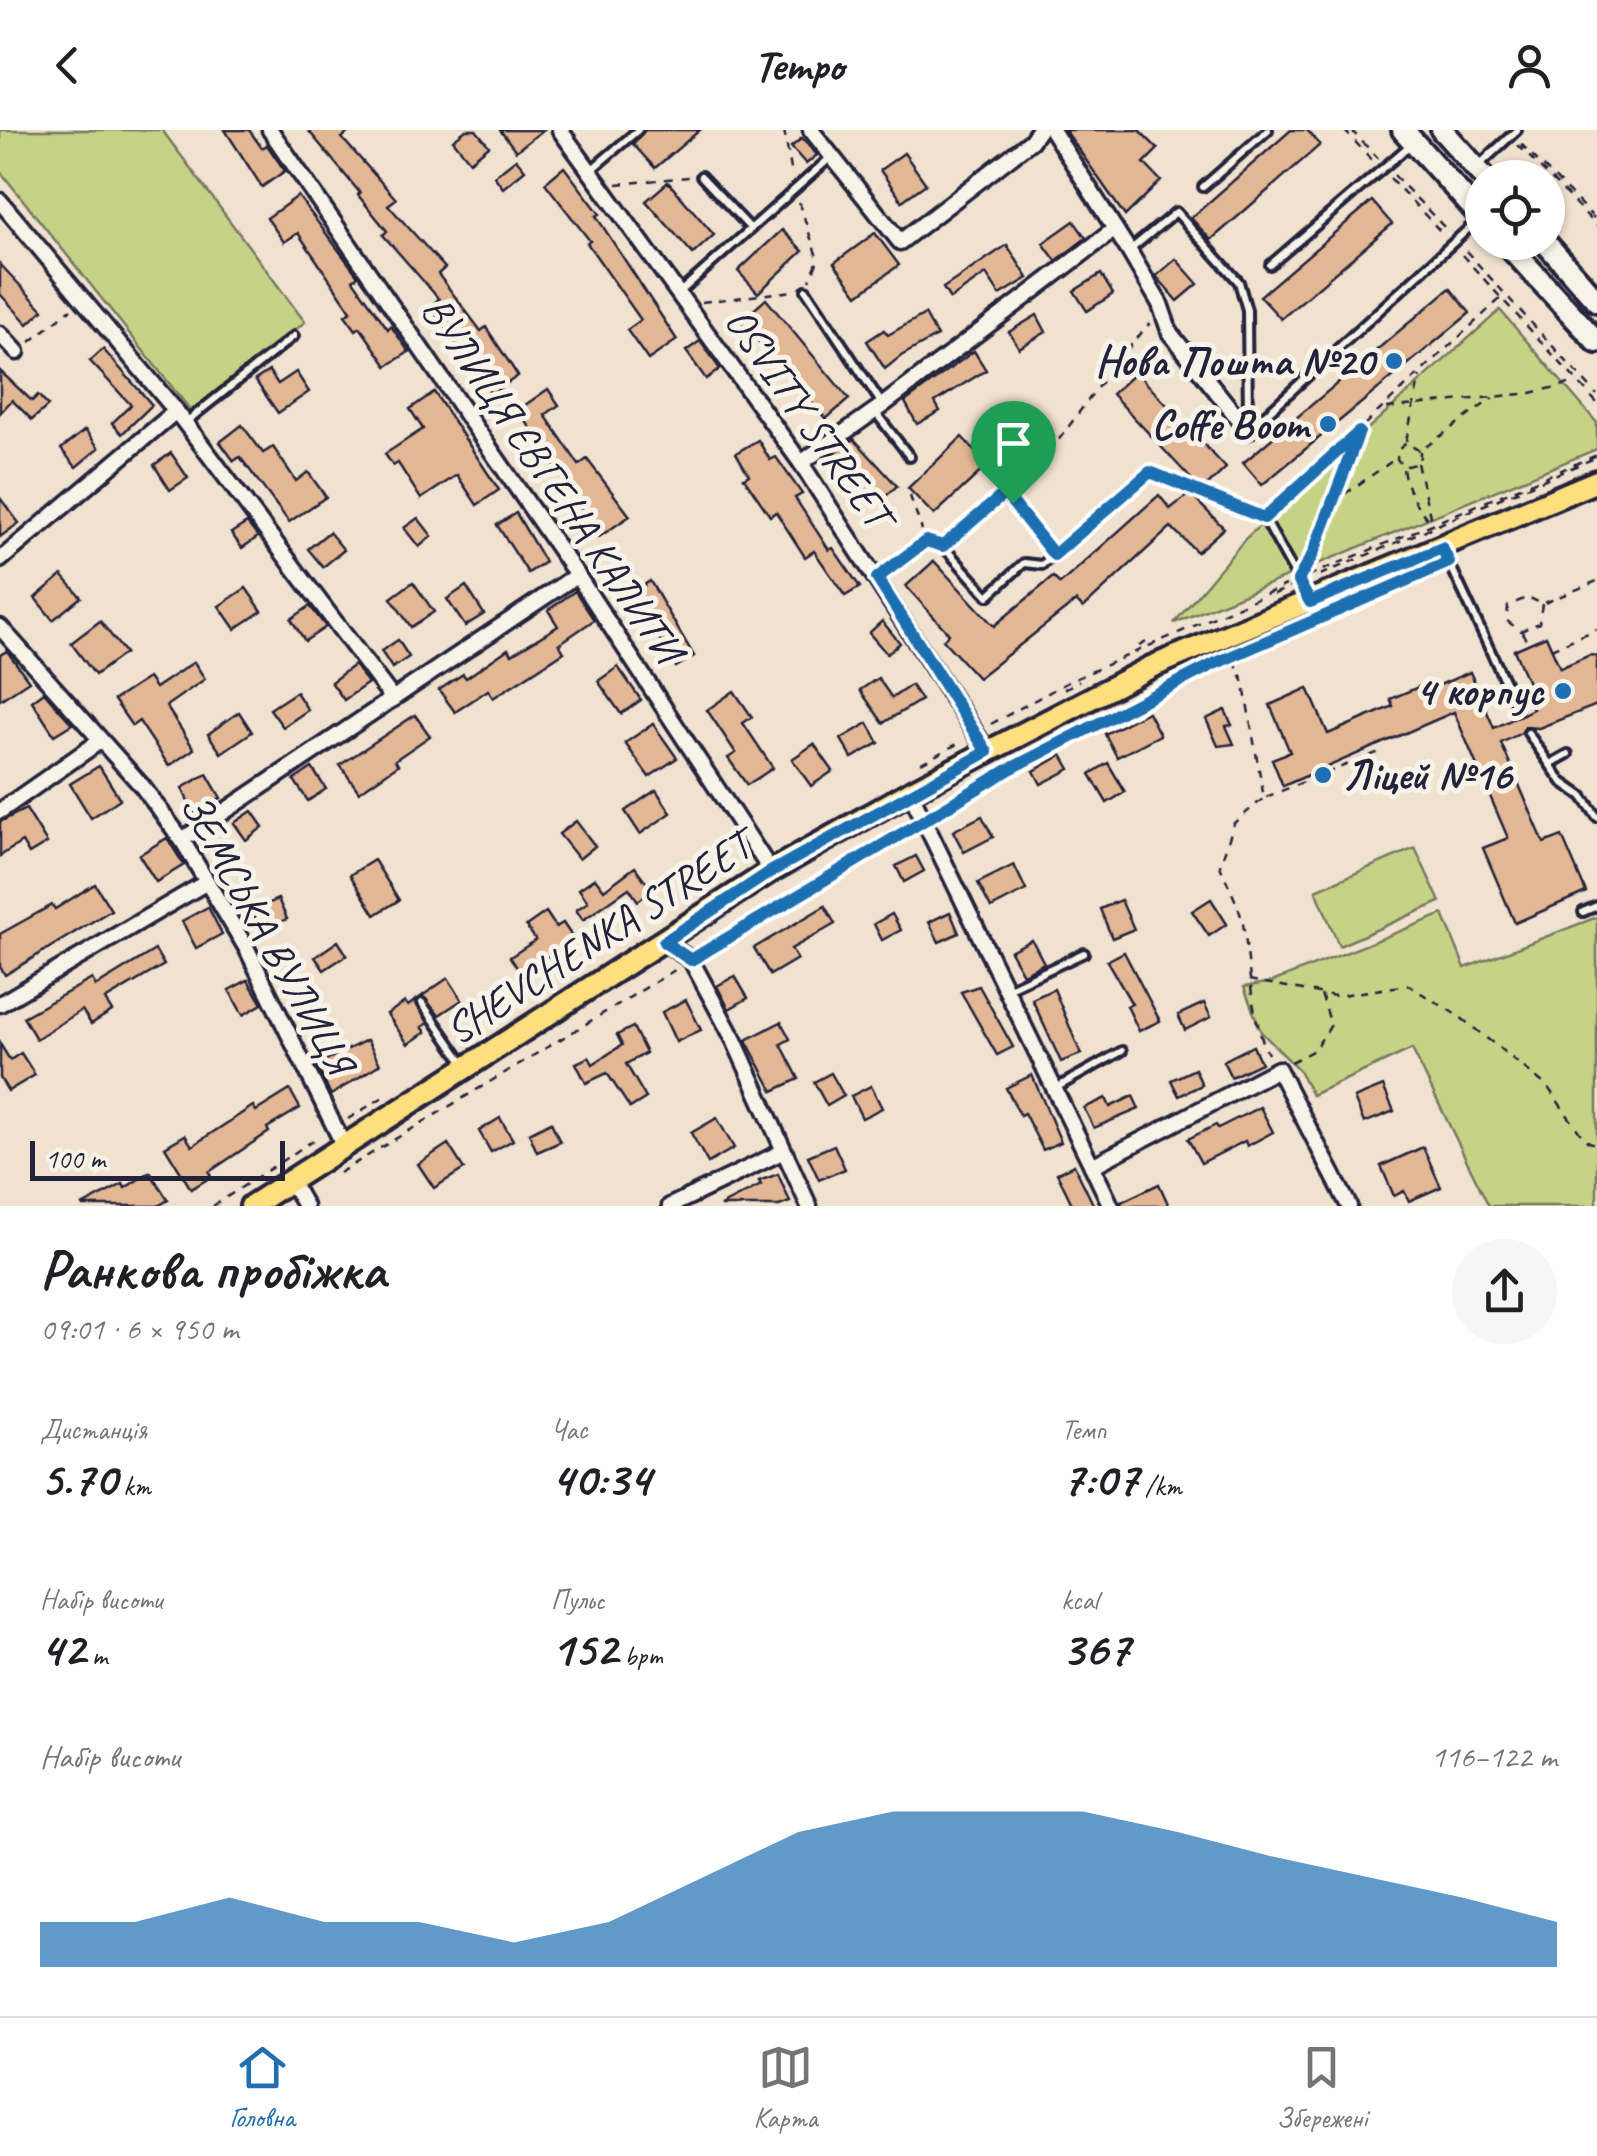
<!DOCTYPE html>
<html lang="uk">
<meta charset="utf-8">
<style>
:root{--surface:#fff;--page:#f6f6f6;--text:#202124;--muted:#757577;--line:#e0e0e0;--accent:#1f6fb2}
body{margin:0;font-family:Caveat,sans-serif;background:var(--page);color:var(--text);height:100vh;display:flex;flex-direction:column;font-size:38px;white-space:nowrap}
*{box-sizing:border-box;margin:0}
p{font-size:32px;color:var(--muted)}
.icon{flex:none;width:55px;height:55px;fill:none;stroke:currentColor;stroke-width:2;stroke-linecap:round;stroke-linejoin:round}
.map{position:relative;height:1076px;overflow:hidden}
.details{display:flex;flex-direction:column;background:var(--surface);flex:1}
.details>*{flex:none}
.fabs{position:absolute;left:1465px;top:30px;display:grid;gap:20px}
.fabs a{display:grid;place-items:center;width:100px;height:100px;border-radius:50%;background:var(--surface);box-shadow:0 2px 8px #0004;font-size:50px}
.scale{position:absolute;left:30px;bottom:25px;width:255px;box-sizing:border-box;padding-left:10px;border:5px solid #22223b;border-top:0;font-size:28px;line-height:35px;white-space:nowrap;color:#22223b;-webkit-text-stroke:8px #f7f3e8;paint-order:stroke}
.pin{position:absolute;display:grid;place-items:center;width:85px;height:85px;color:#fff;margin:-102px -42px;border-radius:50% 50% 50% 0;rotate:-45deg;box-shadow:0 0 10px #0007}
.pin .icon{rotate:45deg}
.round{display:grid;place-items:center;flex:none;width:105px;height:105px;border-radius:52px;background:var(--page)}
.head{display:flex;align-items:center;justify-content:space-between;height:170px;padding:0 40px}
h1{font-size:55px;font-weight:800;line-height:75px}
.metrics{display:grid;grid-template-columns:repeat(3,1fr);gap:15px;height:170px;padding:10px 40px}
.metrics div{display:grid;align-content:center}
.metrics b{font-size:50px;font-weight:800}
.metrics small{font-size:28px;font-weight:400}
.metrics p{font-size:28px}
.chart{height:280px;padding:20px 40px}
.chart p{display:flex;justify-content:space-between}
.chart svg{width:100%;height:180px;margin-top:10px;fill:var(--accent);opacity:.7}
header{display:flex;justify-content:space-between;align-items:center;height:130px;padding:0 40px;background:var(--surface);font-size:45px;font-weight:800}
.menu{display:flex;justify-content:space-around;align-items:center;height:140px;border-top:2px solid var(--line);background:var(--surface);font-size:28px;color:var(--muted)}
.menu a{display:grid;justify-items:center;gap:5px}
.menu .on{color:var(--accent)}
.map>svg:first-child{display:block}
.green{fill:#c6d386;stroke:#747a60;stroke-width:2.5}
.building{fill:#e4b794;stroke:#22223b;stroke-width:2.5}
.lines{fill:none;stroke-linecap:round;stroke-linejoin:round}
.service-casing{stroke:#22223b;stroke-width:14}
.minor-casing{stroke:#22223b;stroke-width:21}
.secondary-casing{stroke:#22223b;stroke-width:28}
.primary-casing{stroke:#22223b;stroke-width:28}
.path{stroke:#22223b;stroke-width:2.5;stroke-dasharray:8 8;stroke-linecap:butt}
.service{stroke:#f7f3e8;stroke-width:6}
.minor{stroke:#f7f3e8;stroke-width:14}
.secondary{stroke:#f7f3e8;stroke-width:20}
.primary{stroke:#fedf80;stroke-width:20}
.route-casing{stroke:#fff;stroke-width:20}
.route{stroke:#1f6fb2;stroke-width:12}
.poi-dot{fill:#1f6fb2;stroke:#f7f3e8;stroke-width:4}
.labels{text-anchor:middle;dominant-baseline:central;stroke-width:10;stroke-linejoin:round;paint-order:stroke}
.poi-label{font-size:42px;font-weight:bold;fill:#22223b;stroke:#f7f3e8;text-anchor:end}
.street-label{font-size:42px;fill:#22223b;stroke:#f7f3e8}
</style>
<header><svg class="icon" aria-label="back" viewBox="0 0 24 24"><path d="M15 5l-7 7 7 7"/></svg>Tempo<svg class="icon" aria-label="person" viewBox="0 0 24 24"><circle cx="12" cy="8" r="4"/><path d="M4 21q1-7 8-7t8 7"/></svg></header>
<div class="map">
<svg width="1597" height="1076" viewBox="0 0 1597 1076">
<rect width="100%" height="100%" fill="#f1e1cf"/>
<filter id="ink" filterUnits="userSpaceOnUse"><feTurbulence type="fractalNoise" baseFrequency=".01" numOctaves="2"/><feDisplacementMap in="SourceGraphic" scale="20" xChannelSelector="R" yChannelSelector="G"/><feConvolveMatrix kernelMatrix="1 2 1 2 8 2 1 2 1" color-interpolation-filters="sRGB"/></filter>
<g filter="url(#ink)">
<g class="green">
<path d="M0,0H162L305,192L192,282L0,41Z"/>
<path d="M1500,180L1597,293V319L1174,493L1246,408Z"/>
<path d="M1415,718L1440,772L1339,816L1316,760Z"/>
<path d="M1443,784L1465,838L1597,787V1076H1489L1412,919L1312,965L1298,939L1261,902L1244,857L1272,852Z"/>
</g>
<g class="building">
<path d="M225,0H249L262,18L267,15L285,41L262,57Z"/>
<path d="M308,0H351L342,8L396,69L388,75L445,138L438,144L481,201L486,197L518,246L491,264L430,176L439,169L383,105L387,101L358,65L360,63Z"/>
<path d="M466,0H476L489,16L470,31L453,10Z"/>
<path d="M500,0H543L516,21Z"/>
<path d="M645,0H700L655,38L633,14Z"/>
<path d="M1065,0H1139L1158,19L1144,33L1161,51L1125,86Z"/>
<path d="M1291,0H1307L1320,15L1211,110L1191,88Z"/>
<path d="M802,8L817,25L806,34L791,17Z"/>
<path d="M904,23L926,54L902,71L880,40Z"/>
<path d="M516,29L525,40L503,58L494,46Z"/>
<path d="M564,37L600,84L596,86L677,210L648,230L627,200L641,190L587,113L590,111L545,53Z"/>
<path d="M668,52L714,105L693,124L646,71Z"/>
<path d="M298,66L358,146L353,150L388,199L391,196L409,222L387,236L360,197L356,200L345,185L351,181L298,103L284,112L267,88Z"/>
<path d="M1372,71L1392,94L1281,189L1260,166Z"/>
<path d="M1074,91L1086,108L1056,131L1043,113Z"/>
<path d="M782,100L803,121L758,163L738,141Z"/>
<path d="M875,103L899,135L858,165L834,133Z"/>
<path d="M1007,115L1028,148L1000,165L986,144L950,169L943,158Z"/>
<path d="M1176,129L1198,154L1178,171L1156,146Z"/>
<path d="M0,134L43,180L28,194L0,164Z"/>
<path d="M1101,144L1113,164L1087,181L1074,161Z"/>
<path d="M1450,158L1470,183L1262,355L1243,333Z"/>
<path d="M766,169L849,269L826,289L741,191Z"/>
<path d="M925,184L937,206L901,226L885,239L867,211L884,200L888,205Z"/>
<path d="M1037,185L1046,202L1019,218L1009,202Z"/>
<path d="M700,211L720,239L706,249L686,221Z"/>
<path d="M103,219L152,275L122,304L112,293L131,275L90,231Z"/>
<path d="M974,221L986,240L935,272L940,281L917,294L905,272Z"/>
<path d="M0,241L32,271L38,265L48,276L32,290L12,270L0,283Z"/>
<path d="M269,241L278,254L296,242L309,262L278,283L255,250Z"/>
<path d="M1136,242L1226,338L1206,357L1195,353L1112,264Z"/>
<path d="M548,259L559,275L545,285L579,335L587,329L630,386L599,407L549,328L541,333L530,316L539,310L518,280Z"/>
<path d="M434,262L499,360L477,375L457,345L421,369L398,333L393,336L385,324L423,299L410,279Z"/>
<path d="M242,295L263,323L273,317L296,351L308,342L326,367L289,392L240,327L234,331L220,312Z"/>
<path d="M85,300L99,318L76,337L61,319Z"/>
<path d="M962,307L988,335L934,385L908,358Z"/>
<path d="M854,309L897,356L875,376L828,327Z"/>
<path d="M758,310L770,330L776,327L802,364L795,368L829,420L833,418L860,457L845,466L814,421L805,427L776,382L770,386L744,348L749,345L736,323Z"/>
<path d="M171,323L188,348L170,360L154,335Z"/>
<path d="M1159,365L1170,379L1188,365L1192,366L1224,398L1197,422L1171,397L1083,478L1076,471L978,548L943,510L949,504L906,456L934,431L994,496L1053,447L1060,454Z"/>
<path d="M0,368L19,393L0,407Z"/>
<path d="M516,383L545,432L528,443L497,395Z"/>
<path d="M418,388L432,406L419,417L404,398Z"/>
<path d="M247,393L258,407L242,418L231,403Z"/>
<path d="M329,402L344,420L323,437L308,419Z"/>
<path d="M62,445L81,467L53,490L35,468Z"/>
<path d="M650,451L694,526L676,537L632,463Z"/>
<path d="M413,452L434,482L411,497L391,468Z"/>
<path d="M466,456L484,484L465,496L447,469Z"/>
<path d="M246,458L262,481L235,499L219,476Z"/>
<path d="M575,461L594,490L559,514L564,522L493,568L488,560L455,582L439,560L463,544L466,548L508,519L512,524L558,496L548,480Z"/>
<path d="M310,476L326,497L305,511L291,489Z"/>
<path d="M100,491L125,523L95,545L71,513Z"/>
<path d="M882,491L900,513L887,524L869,503Z"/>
<path d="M1546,506L1560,538L1590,525L1597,526V575L1539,598L1525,597L1521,603L1501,613L1544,713L1562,706L1586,762L1515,793L1483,718L1508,708L1454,582L1283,656L1272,629L1290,622L1270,575L1308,558L1328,604L1393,576L1390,569L1423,555L1426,561L1470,542L1494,598L1533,579L1525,562L1531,560L1514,520Z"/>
<path d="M398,510L409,527L392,538L381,521Z"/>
<path d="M7,521L29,551L0,570V525Z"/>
<path d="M194,532L205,549L166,576L194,619L169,636L139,591L132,596L114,570L148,548L155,558Z"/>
<path d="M354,535L368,553L344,570L331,552Z"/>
<path d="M618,537L641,570L621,584L598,551Z"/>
<path d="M878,548L892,568L911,555L921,570L883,593L860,560Z"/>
<path d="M734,561L752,587L743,593L773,638L747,655L728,628L736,623L707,580Z"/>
<path d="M44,562L72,594L54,605L32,571Z"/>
<path d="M296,562L308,580L283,597L270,579Z"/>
<path d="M1225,580L1232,595L1226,596L1234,614L1218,616L1206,589Z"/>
<path d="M239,582L252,602L221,623L208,604Z"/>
<path d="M1148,582L1160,605L1117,627L1105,604Z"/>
<path d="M415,585L430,606L395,630L398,635L359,662L340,635Z"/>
<path d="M868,593L879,613L852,628L841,609Z"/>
<path d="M653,594L677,628L649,647L625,613Z"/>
<path d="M814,614L833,641L811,656L792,629Z"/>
<path d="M1062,625L1070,639L1041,654L1034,641Z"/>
<path d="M1108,633L1125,662L1107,673L1090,644Z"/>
<path d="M99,636L120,669L91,688L70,654Z"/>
<path d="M312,638L326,659L308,671L294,650Z"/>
<path d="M207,644L221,668L194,684L182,658Z"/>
<path d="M656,660L671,683L640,704L625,681Z"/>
<path d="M26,679L47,713L29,724L22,712L0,726V692Z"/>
<path d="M252,681L263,697L246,710L234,693Z"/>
<path d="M982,686L993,707L964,722L953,701Z"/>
<path d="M576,691L595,716L579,729L559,704Z"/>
<path d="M167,708L184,735L156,752L139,725Z"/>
<path d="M916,726L924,741L904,752L896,736Z"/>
<path d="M374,730L399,770L375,785L350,745Z"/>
<path d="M1014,735L1026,760L991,778L978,753Z"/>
<path d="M635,737L652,760L638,771L629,758L583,790L576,780L588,772L579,759L595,748L604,760Z"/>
<path d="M95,754L111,780L5,845L0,837V804L52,775L55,779Z"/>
<path d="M278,769L287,789L262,801L252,781Z"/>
<path d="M1211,769L1227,794L1209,806L1192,781Z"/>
<path d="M1121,770L1134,799L1112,808L1100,779Z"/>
<path d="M825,776L835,794L791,819L797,829L770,845L754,818Z"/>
<path d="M208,777L222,804L196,818L182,791Z"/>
<path d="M546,782L556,797L563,793L573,808L522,845L510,827L536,810L526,796Z"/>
<path d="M950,782L959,803L939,812L929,792Z"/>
<path d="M892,784L901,800L882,810L874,794Z"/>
<path d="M1032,810L1044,833L1023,844L1010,821Z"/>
<path d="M338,811L347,825L324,840L315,827Z"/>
<path d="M155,820L164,835L105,870L112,881L91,894L82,880L36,909L23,887L92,849L96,856Z"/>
<path d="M1124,822L1160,891L1139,901L1127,876L1132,874L1107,831Z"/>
<path d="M735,846L748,868L729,879L717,856Z"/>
<path d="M448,848L462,870L439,885L422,866Z"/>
<path d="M248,850L262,874L243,885L229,860Z"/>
<path d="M979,856L1013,917L997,925L961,862Z"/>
<path d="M1054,859L1081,924L1061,932L1032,869Z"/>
<path d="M416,870L428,893L422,897L426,902L408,914L387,884L405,872L408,876Z"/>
<path d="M686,870L701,900L676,912L662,882Z"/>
<path d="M1204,873L1211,887L1185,900L1178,885Z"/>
<path d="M781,892L790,909L781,914L799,949L773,961L746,910Z"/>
<path d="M633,897L646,923L626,934L646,968L630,978L607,943L586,953L576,933L589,927L593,934L622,915L617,905Z"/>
<path d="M367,910L380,934L331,965L316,935Z"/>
<path d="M0,914L10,930L21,923L35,945L8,961L0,948Z"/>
<path d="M1253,916L1261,933L1231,947L1223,931Z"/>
<path d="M1195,939L1202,955L1179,966L1171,950Z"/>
<path d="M831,943L844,966L827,976L814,952Z"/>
<path d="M1032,945L1061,1012L1043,1020L1024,983L1020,985L1006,958Z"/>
<path d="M871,956L882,978L862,988L851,966Z"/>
<path d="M1383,956L1394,981L1364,993L1354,968Z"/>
<path d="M290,960L300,978L267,998L269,1002L209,1042L211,1047L191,1059L165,1017L185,1005L192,1016L253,976L256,981Z"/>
<path d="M1133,966L1139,979L1094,998L1084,978L1106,968L1110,977Z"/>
<path d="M1260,977L1273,1002L1247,1016L1245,1011L1201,1033L1188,1009L1216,995L1218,998Z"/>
<path d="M500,988L513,1010L491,1022L479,1001Z"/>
<path d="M717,988L734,1018L708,1033L691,1003Z"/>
<path d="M551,992L560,1012L537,1022L529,1003Z"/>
<path d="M448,1014L464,1039L434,1058L418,1034Z"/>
<path d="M834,1015L845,1039L819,1050L808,1026Z"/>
<path d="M1423,1017L1441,1057L1409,1071L1404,1061L1394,1066L1381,1036Z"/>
<path d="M1074,1035L1094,1076H1073L1057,1043Z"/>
<path d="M150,1042L168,1070L158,1076H82L123,1054L125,1058Z"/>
<path d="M778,1044L790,1072L779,1076H720L761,1055L759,1051Z"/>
<path d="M1159,1054L1169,1076H1122L1121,1072Z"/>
</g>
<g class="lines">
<defs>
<g id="service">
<path d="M1477,37L1517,0"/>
<path d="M591,40L638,0"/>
<path d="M701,46L751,99"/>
<path d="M1203,57L1268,0"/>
<path d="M1130,120L1176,82L1239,152L1247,180L1248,295"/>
<path d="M1270,135L1409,16"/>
<path d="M806,160L882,274"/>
<path d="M680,162L831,27"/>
<path d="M875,282L910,327"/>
<path d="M186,292L294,206"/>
<path d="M1249,300L1479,89"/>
<path d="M943,416L1005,363L1054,425"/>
<path d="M1443,419L1517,578"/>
<path d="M878,447L926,411L943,416L988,466L1024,433L1042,435L1150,342L1264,388L1308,468"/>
<path d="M1528,603L1562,652L1582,666L1597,687"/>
<path d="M1550,634L1568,624"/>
<path d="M1583,782L1597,776"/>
<path d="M1005,860L1084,823"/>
<path d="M422,873L463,932"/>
<path d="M1054,959L1122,921"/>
</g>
<g id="minor">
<path d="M270,0L577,445L771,741"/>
<path d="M560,0L801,333L987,621"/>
<path d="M811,0L900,112L1031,11L1039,0"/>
<path d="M1052,0L1129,121L1160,174L1170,203L1248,301"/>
<path d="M0,71L176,281"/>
<path d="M0,204L17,222"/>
<path d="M801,333L883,275L1115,99"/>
<path d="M0,430L176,281L393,569"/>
<path d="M0,497L142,656L182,710L247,819L344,1016"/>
<path d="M910,662L1092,1036"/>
<path d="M0,681L100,611"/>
<path d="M182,710L577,445"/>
<path d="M664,812L691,830L734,910L809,1076"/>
<path d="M0,874L207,752"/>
<path d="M290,1050L305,1076"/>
<path d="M670,1076L784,1021"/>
<path d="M1111,1076L1092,1036L1278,939L1349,1076"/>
</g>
<g id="secondary">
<path d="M1403,0L1482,88"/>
<path d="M1442,0L1485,48"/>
<path d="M1505,112L1597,212"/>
<path d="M1545,112L1597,171"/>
</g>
<path id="primary" d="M251,1076L771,741L910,662L1151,537L1597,351"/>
</defs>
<use href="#service" class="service-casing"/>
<use href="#minor" class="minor-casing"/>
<use href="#secondary" class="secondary-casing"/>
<use href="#primary" class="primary-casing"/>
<g class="path">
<path d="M784,0L792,45"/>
<path d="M1344,0L1374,32"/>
<path d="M1351,0L1378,28"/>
<path d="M1521,14L1597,91"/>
<path d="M1518,15L1597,96"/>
<path d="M1394,45L1447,100"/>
<path d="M1390,48L1443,104"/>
<path d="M617,54L689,47"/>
<path d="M799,72L818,130L810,150"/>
<path d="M1466,121L1597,265"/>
<path d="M1462,125L1597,273"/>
<path d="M702,172L793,161"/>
<path d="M30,212L71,179"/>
<path d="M1387,278L1531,263L1577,252"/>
<path d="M1406,311L1420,246"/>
<path d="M1420,321V327L1415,334L1403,337L1397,329L1398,320L1406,313L1420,321L1493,268"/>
<path d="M1417,333L1432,394"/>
<path d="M1403,339C1407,362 1416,376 1431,393"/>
<path d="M1021,361L1114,235L1150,193"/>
<path d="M910,366L922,400"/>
<path d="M1332,373L1395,329"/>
<path d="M1271,381L1500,169"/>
<path d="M1307,435L1358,303"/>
<path d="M1320,445L1597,327"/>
<path d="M1308,446L1597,325"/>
<path d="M1274,464L1290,457"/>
<path d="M1542,474L1539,493L1521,501L1507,491L1508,476L1528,467L1542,474L1597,451"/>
<path d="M1522,502L1528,514"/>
<path d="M1139,516L1148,511L1153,515"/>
<path d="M1551,519L1597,499"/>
<path d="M1234,530L1243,550L1264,668L1234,693L1220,736C1228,755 1239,775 1243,794C1251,838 1249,883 1268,924"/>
<path d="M1064,559L1079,551"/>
<path d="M991,594L1068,552L1286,455"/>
<path d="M921,633L963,611"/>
<path d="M1266,667L1384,620"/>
<path d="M939,681C1058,610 1183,549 1310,493"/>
<path d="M703,823L910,698"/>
<path d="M1249,850L1335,866L1408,855L1460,887L1547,956L1585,1010L1597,1015"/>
<path d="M1291,932L1314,920L1331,895L1321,864"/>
<path d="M348,989L388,964"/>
<path d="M339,1043L675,840"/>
<path d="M213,1076L320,1006"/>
</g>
<use href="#service" class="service"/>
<use href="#minor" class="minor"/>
<use href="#secondary" class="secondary"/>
<use href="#primary" class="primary"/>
</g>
</g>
<g class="lines" filter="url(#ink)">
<defs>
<path id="route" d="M1359,302L1313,424L1298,450L1310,472L1442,418L1449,432L1214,534L1008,640L691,830L664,812L770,742L987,622L877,448L926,411L943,416L1005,363L1054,425L1150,342L1264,388Z"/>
</defs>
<use href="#route" class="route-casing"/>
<use href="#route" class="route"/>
</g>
<g class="poi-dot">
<circle cx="1394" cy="231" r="10"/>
<circle cx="1328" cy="294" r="10"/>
<circle cx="1563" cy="561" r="10"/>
<circle cx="1323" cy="645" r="10"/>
</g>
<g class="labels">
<g class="poi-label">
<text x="1374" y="231">Нова Пошта №20</text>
<text x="1308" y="294">Coffe Boom</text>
<text x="1543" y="561">4 корпус</text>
<text x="1343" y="645" text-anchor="start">Ліцей №16</text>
</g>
<g class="street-label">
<text transform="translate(808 287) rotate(55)">OSVITY STREET</text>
<text transform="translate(552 349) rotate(56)">ВУЛИЦЯ ЄВГЕНА КАЛИТИ</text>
<text transform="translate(267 803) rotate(61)">ЗЕМСЬКА ВУЛИЦЯ</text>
<text transform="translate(598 808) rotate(-33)">SHEVCHENKA STREET</text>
</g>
</g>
</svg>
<div class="fabs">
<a><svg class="icon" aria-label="locate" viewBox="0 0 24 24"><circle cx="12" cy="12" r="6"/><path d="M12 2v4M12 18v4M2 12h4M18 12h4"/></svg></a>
</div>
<div class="scale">100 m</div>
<div class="pin" style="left:1013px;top:373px;background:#1e9e55"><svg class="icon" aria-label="arrive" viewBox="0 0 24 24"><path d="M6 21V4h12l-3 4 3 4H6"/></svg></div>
</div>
<section class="details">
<div class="head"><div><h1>Ранкова пробіжка</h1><p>09:01 · 6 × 950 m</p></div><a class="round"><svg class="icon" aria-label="share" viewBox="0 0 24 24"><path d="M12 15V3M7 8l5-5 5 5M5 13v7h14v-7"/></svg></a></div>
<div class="metrics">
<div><p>Дистанція</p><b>5.70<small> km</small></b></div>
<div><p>Час</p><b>40:34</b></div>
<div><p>Темп</p><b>7:07<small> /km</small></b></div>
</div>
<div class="metrics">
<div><p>Набір висоти</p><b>42<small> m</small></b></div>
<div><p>Пульс</p><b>152<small> bpm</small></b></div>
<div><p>kcal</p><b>367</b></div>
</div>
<div class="chart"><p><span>Набір висоти</span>116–122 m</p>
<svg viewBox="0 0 160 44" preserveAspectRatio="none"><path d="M0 44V33L10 33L20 27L30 33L40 33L50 38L60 33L70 22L80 11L90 6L100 6L110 6L120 11L130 17L140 22L150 27L160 33V44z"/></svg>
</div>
</section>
<nav class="menu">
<a class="on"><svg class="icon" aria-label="home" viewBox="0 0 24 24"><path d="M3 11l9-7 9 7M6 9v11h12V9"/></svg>Головна</a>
<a><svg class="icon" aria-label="map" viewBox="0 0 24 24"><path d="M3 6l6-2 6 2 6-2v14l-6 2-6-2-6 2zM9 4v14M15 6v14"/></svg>Карта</a>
<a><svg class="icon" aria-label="saved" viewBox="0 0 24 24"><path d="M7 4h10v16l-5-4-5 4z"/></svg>Збережені</a>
</nav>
